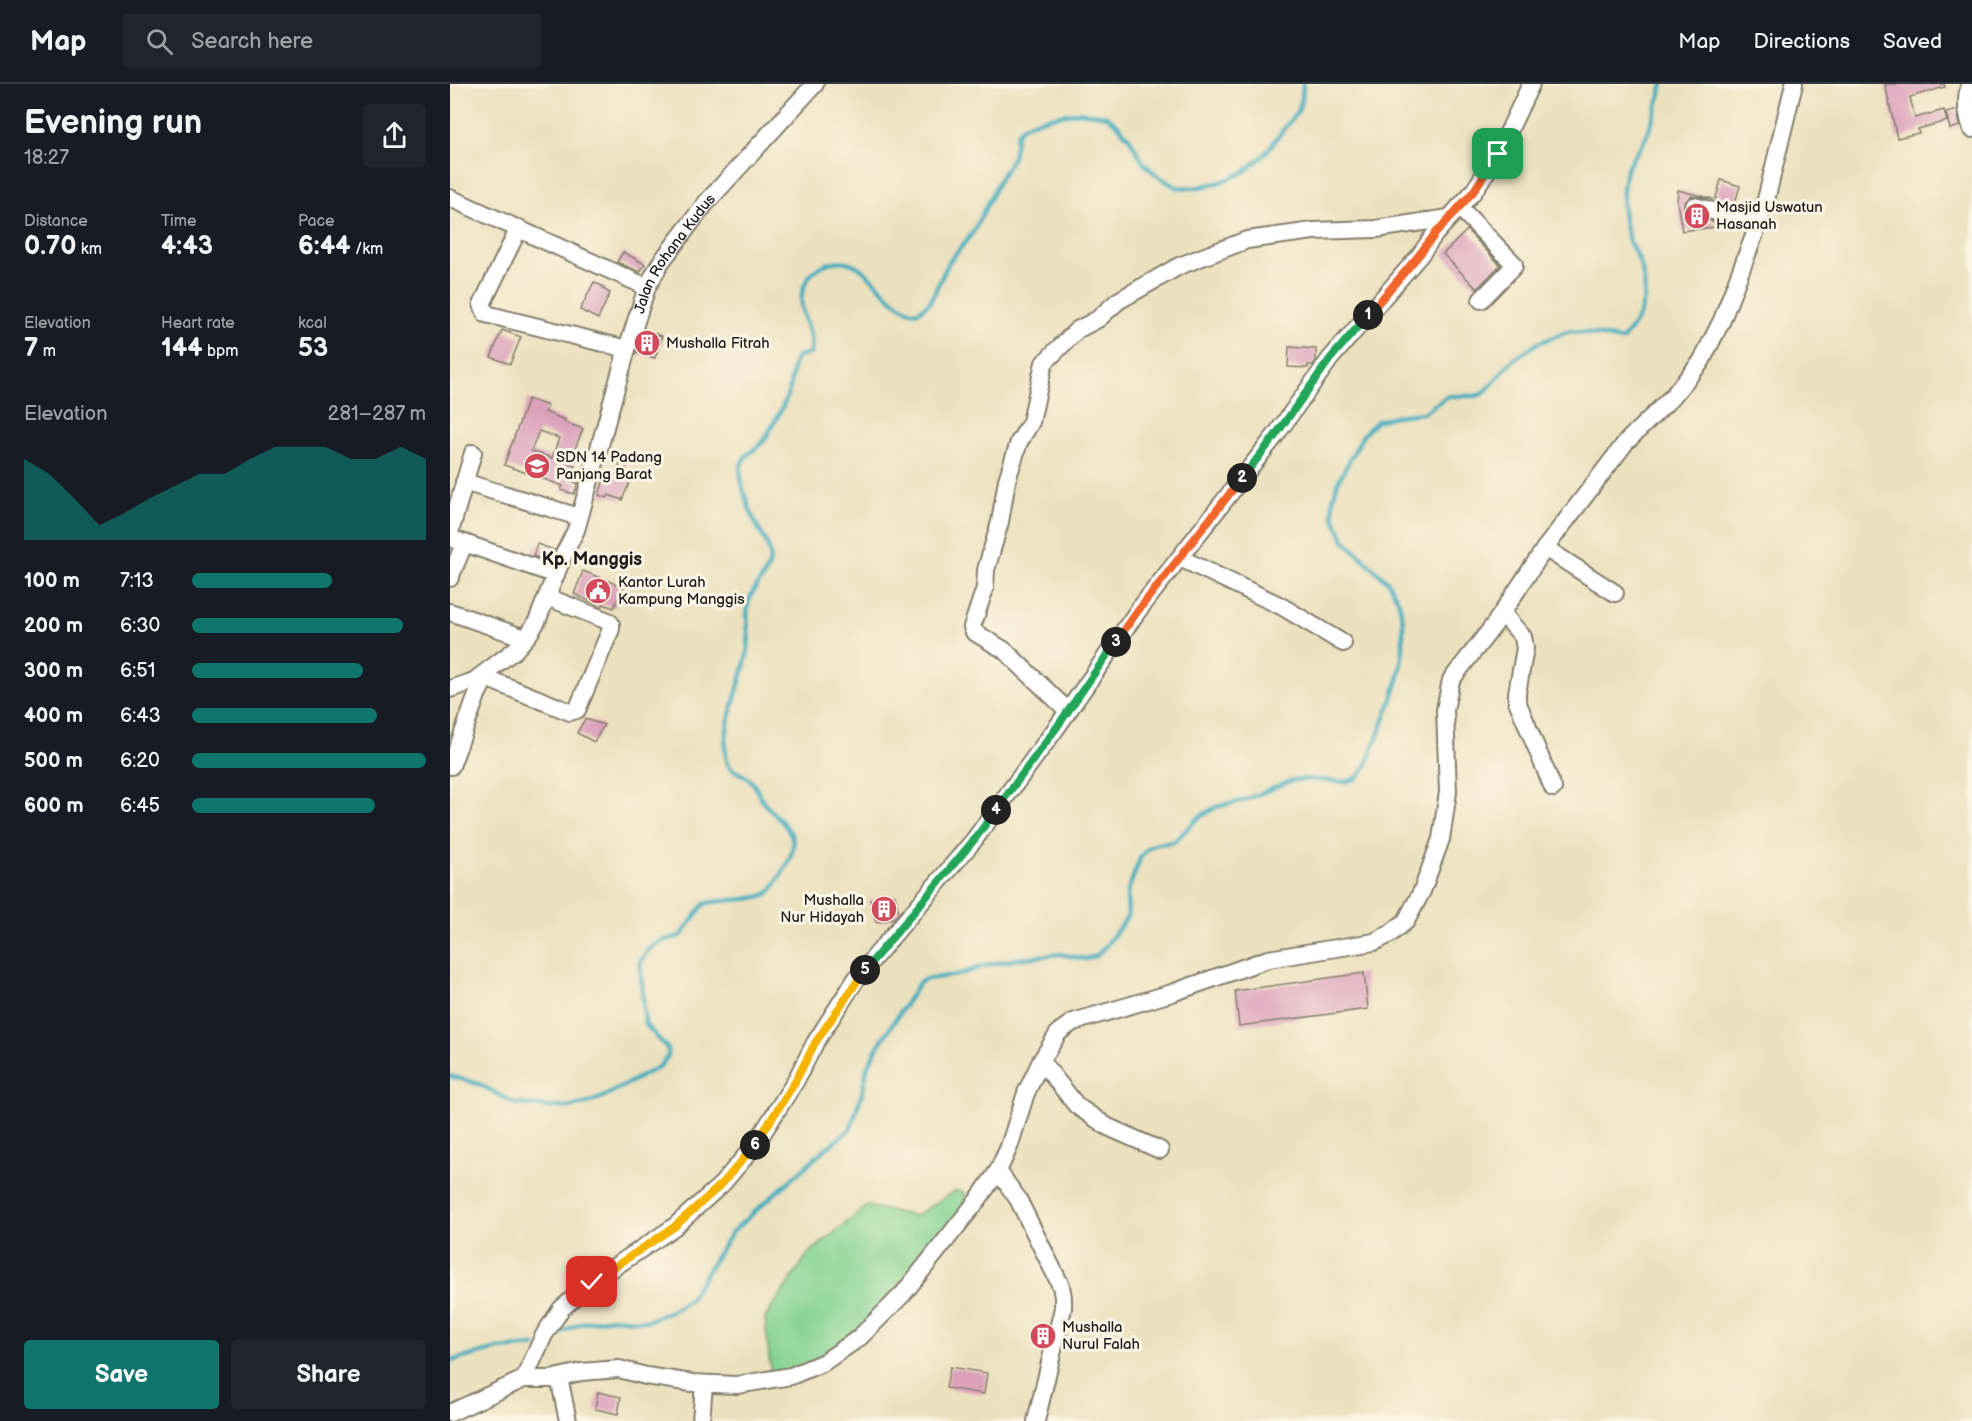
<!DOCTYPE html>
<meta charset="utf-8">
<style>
:root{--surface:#171b24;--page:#20242c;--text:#f1f3f6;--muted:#9ea1a6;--line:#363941;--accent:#0f766e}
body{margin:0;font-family:"Balsamiq Sans",sans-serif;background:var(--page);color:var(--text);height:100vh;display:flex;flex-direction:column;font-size:22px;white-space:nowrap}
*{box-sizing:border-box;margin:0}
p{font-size:20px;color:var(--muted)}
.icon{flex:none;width:33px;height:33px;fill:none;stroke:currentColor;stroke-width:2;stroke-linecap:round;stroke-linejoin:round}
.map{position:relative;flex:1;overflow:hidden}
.panel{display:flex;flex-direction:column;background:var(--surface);width:450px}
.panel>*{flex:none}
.pin{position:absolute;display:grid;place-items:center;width:51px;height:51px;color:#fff;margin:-26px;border-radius:12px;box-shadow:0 3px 9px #0006}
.km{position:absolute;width:30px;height:30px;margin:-15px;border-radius:50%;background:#222;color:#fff;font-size:16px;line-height:30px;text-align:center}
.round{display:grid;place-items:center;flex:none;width:63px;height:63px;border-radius:6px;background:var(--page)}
.headline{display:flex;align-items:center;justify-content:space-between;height:102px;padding:0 24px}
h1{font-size:33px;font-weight:800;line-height:45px}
.figures{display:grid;grid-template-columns:repeat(3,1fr);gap:9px;height:102px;padding:6px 24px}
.figures div{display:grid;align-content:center}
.figures b{font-size:26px;font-weight:800}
.figures small{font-size:16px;font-weight:400}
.figures p{font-size:16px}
.chart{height:168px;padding:12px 24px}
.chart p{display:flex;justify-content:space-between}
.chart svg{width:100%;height:108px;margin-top:6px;fill:var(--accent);opacity:.7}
.cta{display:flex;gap:12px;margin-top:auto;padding:12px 24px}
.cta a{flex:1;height:69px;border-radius:6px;background:var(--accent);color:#fff;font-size:24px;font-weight:800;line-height:69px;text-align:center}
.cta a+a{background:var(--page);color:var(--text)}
ul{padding:0 24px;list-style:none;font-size:20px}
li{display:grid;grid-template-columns:96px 72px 1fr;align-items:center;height:45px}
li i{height:15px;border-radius:8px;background:var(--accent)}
header{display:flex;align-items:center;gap:36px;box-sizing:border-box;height:84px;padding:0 30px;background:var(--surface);border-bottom:2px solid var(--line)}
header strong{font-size:28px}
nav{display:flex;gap:33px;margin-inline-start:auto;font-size:21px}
.search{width:420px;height:54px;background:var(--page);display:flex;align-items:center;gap:15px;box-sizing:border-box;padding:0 21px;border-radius:6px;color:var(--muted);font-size:22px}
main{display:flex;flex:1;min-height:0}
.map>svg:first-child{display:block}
.green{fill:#86d392;stroke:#517857;stroke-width:1.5}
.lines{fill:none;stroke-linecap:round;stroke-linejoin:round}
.stream{stroke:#3eabbc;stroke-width:4.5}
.building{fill:#dba1bb;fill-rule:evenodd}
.minor-casing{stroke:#847e6d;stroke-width:20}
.minor{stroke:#fff;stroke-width:16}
.split-1-casing{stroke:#fff;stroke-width:12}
.split-2-casing{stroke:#fff;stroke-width:12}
.split-3-casing{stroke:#fff;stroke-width:12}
.split-4-casing{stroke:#fff;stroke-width:12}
.split-5-casing{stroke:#fff;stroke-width:12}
.split-6-casing{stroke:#fff;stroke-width:12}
.split-7-casing{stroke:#fff;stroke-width:12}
.split-1{stroke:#f0652b;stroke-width:8}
.split-2{stroke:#22a559;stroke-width:8}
.split-3{stroke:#f0652b;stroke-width:8}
.split-4{stroke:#22a559;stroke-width:8}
.split-5{stroke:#22a559;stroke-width:8}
.split-6{stroke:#f5b400;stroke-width:8}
.split-7{stroke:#f5b400;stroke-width:8}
.labels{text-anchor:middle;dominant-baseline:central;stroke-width:6;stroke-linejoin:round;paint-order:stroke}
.poi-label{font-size:15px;fill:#1c1c1c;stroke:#fcf5e5;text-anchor:start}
.street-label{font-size:15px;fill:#1c1c1c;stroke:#fcf5e5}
.quarter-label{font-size:18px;font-weight:bold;fill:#1c1c1c;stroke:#fcf5e5}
</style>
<header>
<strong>Map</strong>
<div class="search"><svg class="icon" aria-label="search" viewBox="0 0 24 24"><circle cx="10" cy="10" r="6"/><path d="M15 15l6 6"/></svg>Search here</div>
<nav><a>Map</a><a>Directions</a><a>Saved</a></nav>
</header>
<main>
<section class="panel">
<div class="headline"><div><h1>Evening run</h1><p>18:27</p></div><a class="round"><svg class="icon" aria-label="share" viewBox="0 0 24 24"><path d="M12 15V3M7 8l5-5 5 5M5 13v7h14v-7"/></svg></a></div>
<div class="figures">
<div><p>Distance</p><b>0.70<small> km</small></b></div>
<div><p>Time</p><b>4:43</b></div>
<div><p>Pace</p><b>6:44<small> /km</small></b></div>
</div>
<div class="figures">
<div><p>Elevation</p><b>7<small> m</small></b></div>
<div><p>Heart rate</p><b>144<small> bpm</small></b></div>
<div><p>kcal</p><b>53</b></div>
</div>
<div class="chart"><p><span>Elevation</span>281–287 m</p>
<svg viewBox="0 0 160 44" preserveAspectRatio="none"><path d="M0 44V11L10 17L20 27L30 38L40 33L50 27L60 22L70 17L80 17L90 11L100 6L110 6L120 6L130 11L140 11L150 6L160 11V44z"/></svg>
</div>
<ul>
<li><b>100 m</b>7:13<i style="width:60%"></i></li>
<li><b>200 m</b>6:30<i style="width:90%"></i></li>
<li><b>300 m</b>6:51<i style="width:73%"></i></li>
<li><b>400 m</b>6:43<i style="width:79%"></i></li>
<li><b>500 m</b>6:20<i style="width:100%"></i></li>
<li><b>600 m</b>6:45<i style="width:78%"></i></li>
</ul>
<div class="cta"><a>Save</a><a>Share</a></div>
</section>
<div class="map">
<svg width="1522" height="1337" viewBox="0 0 1522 1337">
<rect width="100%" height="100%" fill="#fcf5e5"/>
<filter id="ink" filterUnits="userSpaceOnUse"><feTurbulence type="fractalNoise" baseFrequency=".0167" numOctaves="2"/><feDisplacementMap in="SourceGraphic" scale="12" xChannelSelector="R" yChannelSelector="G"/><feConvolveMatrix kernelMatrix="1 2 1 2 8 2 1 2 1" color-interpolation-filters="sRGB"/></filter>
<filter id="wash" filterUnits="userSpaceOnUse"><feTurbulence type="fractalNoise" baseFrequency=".008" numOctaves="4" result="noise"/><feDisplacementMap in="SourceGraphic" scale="24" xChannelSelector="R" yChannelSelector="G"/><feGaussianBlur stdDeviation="1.35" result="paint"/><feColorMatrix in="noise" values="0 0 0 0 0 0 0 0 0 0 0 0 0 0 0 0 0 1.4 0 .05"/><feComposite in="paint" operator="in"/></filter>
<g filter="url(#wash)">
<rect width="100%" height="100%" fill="#ece1be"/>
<path class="green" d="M505,1107L515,1108L513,1137L375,1279L321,1293L315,1234L358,1170L417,1122L465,1132Z"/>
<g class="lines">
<g class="stream">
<path d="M0,992L29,1000L64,1019L98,1023H118L135,1020L153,1013L210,982L218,972V965L195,940L190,878L199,865L211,857L231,852L254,820C270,815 305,817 317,810C322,807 325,800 328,796C334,787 340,777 342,767C344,761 343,755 341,750C335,738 322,729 314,719C309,712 306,701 300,696C290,687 278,689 276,672C272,637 293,599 298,565C300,550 295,535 298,520C301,502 322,491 320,471C319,459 310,449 305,438C299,425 288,396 291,381C294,369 309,365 315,355C323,341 332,326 338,310C342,299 341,286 346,275L349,272L361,269C361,265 362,260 361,255C358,239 349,230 352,210C354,198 362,186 374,181C419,162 431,226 468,228L480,218L499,178L524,147L548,98L563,73L567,50L572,43L583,38L605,32L629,28L657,32L666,39L680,55L694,80L708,92L726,103L746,104L771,98L794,88L813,72L848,27L852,15L853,0"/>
<path d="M98,1255L131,1239L162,1234L197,1237L223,1226L239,1216L282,1148L374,1066L400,1046L413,1006L417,984L427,964L469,899L476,895L508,891L537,881L567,875L610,870L635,875L646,872L655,863L678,832L677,809L691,772L700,763L707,760L724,758L748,734L766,723L795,716L840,697L854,695L895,698L907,694L916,682L941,618L949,592L953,566V537L949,518L938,498L894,456L883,431V416L887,400L913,351L927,337L945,332L973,329L998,312H1025L1033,310L1064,275L1088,259L1120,247L1138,249L1172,256C1195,231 1200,208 1189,176C1186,169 1181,163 1179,156C1173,137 1171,117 1174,97C1175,79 1187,71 1194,57C1203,39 1208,19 1213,0"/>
<path d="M0,1277L48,1265L85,1262"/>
</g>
</g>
<g id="blocks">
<g class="building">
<path d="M1435,0H1494L1495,3L1460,13L1465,34L1494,26L1497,37L1468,45L1469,49L1447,54Z"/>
<path d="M1507,26L1510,42L1500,45L1496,29Z"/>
<path d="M1271,96L1290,102L1284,122L1265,117Z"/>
<path d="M1228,106L1263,115L1241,112L1234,119V124L1236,129L1241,132L1265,138L1266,143L1232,147L1227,117Z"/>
<path d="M1017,146L1050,181L1027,205L993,170Z"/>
<path d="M173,168L195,180L190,188L167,178Z"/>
<path d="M144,198L154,203L153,205L160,209L148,235L130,226Z"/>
<path d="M52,246L71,253L60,280L41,273Z"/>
<path d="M194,246L212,252L205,274L187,269Z"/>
<path d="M839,263L866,265V277L863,281H858V284L838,283Z"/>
<path d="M78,315L98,322L95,328L115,336L114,338L133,345L119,380L125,382L119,396L128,399L124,410L111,406L113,402L54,381ZM89,347L109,354L102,374L81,367Z"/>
<path d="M174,369L176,370L175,395L180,397L172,416L159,411L157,414L149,411L154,395L161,397L163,391H166Z"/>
<path d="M87,460L104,466L100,478L83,472Z"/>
<path d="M133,487L173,503L164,524L153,520L152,523L124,510Z"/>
<path d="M135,635L154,641L144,658L127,649Z"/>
<path d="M445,811L449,829L444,834L426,838L420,816Z"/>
<path d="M914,889L918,925L789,942L785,907Z"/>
<path d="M598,1241L593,1261L586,1262L584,1242Z"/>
<path d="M500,1283L537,1289L534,1310L496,1304Z"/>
<path d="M148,1308L171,1313L168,1330L145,1325Z"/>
</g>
</g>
</g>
<g filter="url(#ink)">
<use href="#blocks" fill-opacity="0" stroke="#847e6d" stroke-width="1.5"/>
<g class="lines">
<defs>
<g id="minor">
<path d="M1520,0C1515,14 1517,31 1522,45"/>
<path d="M0,114L197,203"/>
<path d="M1244,122L1309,139"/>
<path d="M1009,123L1064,180V182L1031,216"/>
<path d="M69,144L32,220L36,230L177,265"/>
<path d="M14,398L129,433"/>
<path d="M0,448L23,369"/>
<path d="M0,454L106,491"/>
<path d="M1095,464L1165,509"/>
<path d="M730,474L831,522L893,559"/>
<path d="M0,494L14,460"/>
<path d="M0,528L75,554"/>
<path d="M1052,529L1073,553L1075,564L1067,609V617L1103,704"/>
<path d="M31,592L120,628L127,626L161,545V540L158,537L97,513"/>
<path id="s1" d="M0,605L24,597L65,566L79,550L87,537L114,470L126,446L177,265L197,203L211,178L256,119L365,0"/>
<path d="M617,626L554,566L524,548L522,543L535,504L536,486L550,438L557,396L569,358L581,338L594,279L627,246L648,235L668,217L729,182L797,156L863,147L926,145L999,134"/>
<path d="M1,682L27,611L36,593"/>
<path d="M591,977L627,1022L658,1043L710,1066"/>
<path d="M548,1087L568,1115L611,1202L613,1213V1224L586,1337"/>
<path d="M109,1293L118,1337"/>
<path d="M74,1295L94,1251L111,1225L142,1198L224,1143L272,1100L305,1061L345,998L365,959L406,895L524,756L607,643L687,528L825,352L880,275L970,171L985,150L1023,108L1048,70L1081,0"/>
<path d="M0,1329L74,1295H101L131,1288L169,1285L196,1292L242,1299L287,1301L341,1292L374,1278L409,1254L453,1210L527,1117L548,1087L559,1063L576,1009L591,977L609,948L623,938L722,909L818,875L924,858L940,850L956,837L972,807L991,755L998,708L995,626L1001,596L1044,541L1095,464L1176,358L1221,314L1251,278L1272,236L1304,152L1316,116L1344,0"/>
<path d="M251,1337L254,1300"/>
</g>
</defs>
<use href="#minor" class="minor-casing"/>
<use href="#minor" class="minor"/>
</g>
</g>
<g class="lines" filter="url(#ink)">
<defs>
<path id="split-1" d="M918,231L969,171L985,150L1023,108L1048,70"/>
<path id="split-2" d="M792,394L825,352L880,275L918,231"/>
<path id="split-3" d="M666,558L687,528L792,394"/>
<path id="split-4" d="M546,726L607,643L666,558"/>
<path id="split-5" d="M415,886L524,756L546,726"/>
<path id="split-6" d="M305,1061L345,998L365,959L415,886"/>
<path id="split-7" d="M142,1198L224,1143L272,1100L305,1061"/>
</defs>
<use href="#split-1" class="split-1-casing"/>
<use href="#split-2" class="split-2-casing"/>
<use href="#split-3" class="split-3-casing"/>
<use href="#split-4" class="split-4-casing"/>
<use href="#split-5" class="split-5-casing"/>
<use href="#split-6" class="split-6-casing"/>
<use href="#split-7" class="split-7-casing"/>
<use href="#split-1" class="split-1"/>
<use href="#split-2" class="split-2"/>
<use href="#split-3" class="split-3"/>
<use href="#split-4" class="split-4"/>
<use href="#split-5" class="split-5"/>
<use href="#split-6" class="split-6"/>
<use href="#split-7" class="split-7"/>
</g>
<defs>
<symbol id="building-disc" viewBox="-11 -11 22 22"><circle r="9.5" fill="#d1495b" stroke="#fcf5e5"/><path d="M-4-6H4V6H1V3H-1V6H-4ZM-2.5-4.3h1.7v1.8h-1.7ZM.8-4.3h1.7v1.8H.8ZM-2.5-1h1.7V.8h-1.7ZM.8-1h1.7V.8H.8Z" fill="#fff"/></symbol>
<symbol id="school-disc" viewBox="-11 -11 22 22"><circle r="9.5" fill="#d1495b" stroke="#fcf5e5"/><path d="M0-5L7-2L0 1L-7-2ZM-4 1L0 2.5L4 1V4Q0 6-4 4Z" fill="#fff"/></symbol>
<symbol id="civic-disc" viewBox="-11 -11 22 22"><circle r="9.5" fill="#d1495b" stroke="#fcf5e5"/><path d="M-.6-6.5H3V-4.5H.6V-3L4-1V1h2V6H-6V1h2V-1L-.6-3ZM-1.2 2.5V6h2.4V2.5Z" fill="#fff"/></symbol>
</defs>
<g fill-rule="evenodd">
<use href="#building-disc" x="1232" y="117" width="30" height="30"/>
<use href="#building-disc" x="182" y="244" width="30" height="30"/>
<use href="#school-disc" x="72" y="367" width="30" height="30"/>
<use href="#civic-disc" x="133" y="492" width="30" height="30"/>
<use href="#building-disc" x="419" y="810" width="30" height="30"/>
<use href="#building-disc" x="578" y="1237" width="30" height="30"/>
</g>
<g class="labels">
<g class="poi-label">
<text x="1266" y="123">Masjid Uswatun<tspan x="1266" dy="17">Hasanah</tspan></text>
<text x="216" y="259">Mushalla Fitrah</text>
<text x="106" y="373">SDN 14 Padang<tspan x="106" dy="17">Panjang Barat</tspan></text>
<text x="168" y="498">Kantor Lurah<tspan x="168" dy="17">Kampung Manggis</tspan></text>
<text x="414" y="816" text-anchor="end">Mushalla<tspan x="414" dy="17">Nur Hidayah</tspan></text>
<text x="612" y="1243">Mushalla<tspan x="612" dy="17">Nurul Falah</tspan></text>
</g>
<g class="street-label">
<text stroke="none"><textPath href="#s1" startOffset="508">Jalan Rohana Kudus</textPath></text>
</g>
<g class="quarter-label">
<text x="142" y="475">Kp. Manggis</text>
</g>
</g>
</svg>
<div class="pin" style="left:1048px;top:70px;background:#1e9e55"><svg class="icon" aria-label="arrive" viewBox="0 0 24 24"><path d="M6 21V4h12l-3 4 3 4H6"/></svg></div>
<div class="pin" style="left:142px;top:1198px;background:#d93025"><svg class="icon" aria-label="check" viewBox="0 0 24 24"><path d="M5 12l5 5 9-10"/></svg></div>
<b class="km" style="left:918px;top:231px">1</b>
<b class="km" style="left:792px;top:394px">2</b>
<b class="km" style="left:666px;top:558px">3</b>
<b class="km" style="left:546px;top:726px">4</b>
<b class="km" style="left:415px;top:886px">5</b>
<b class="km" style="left:305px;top:1061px">6</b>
</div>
</main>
